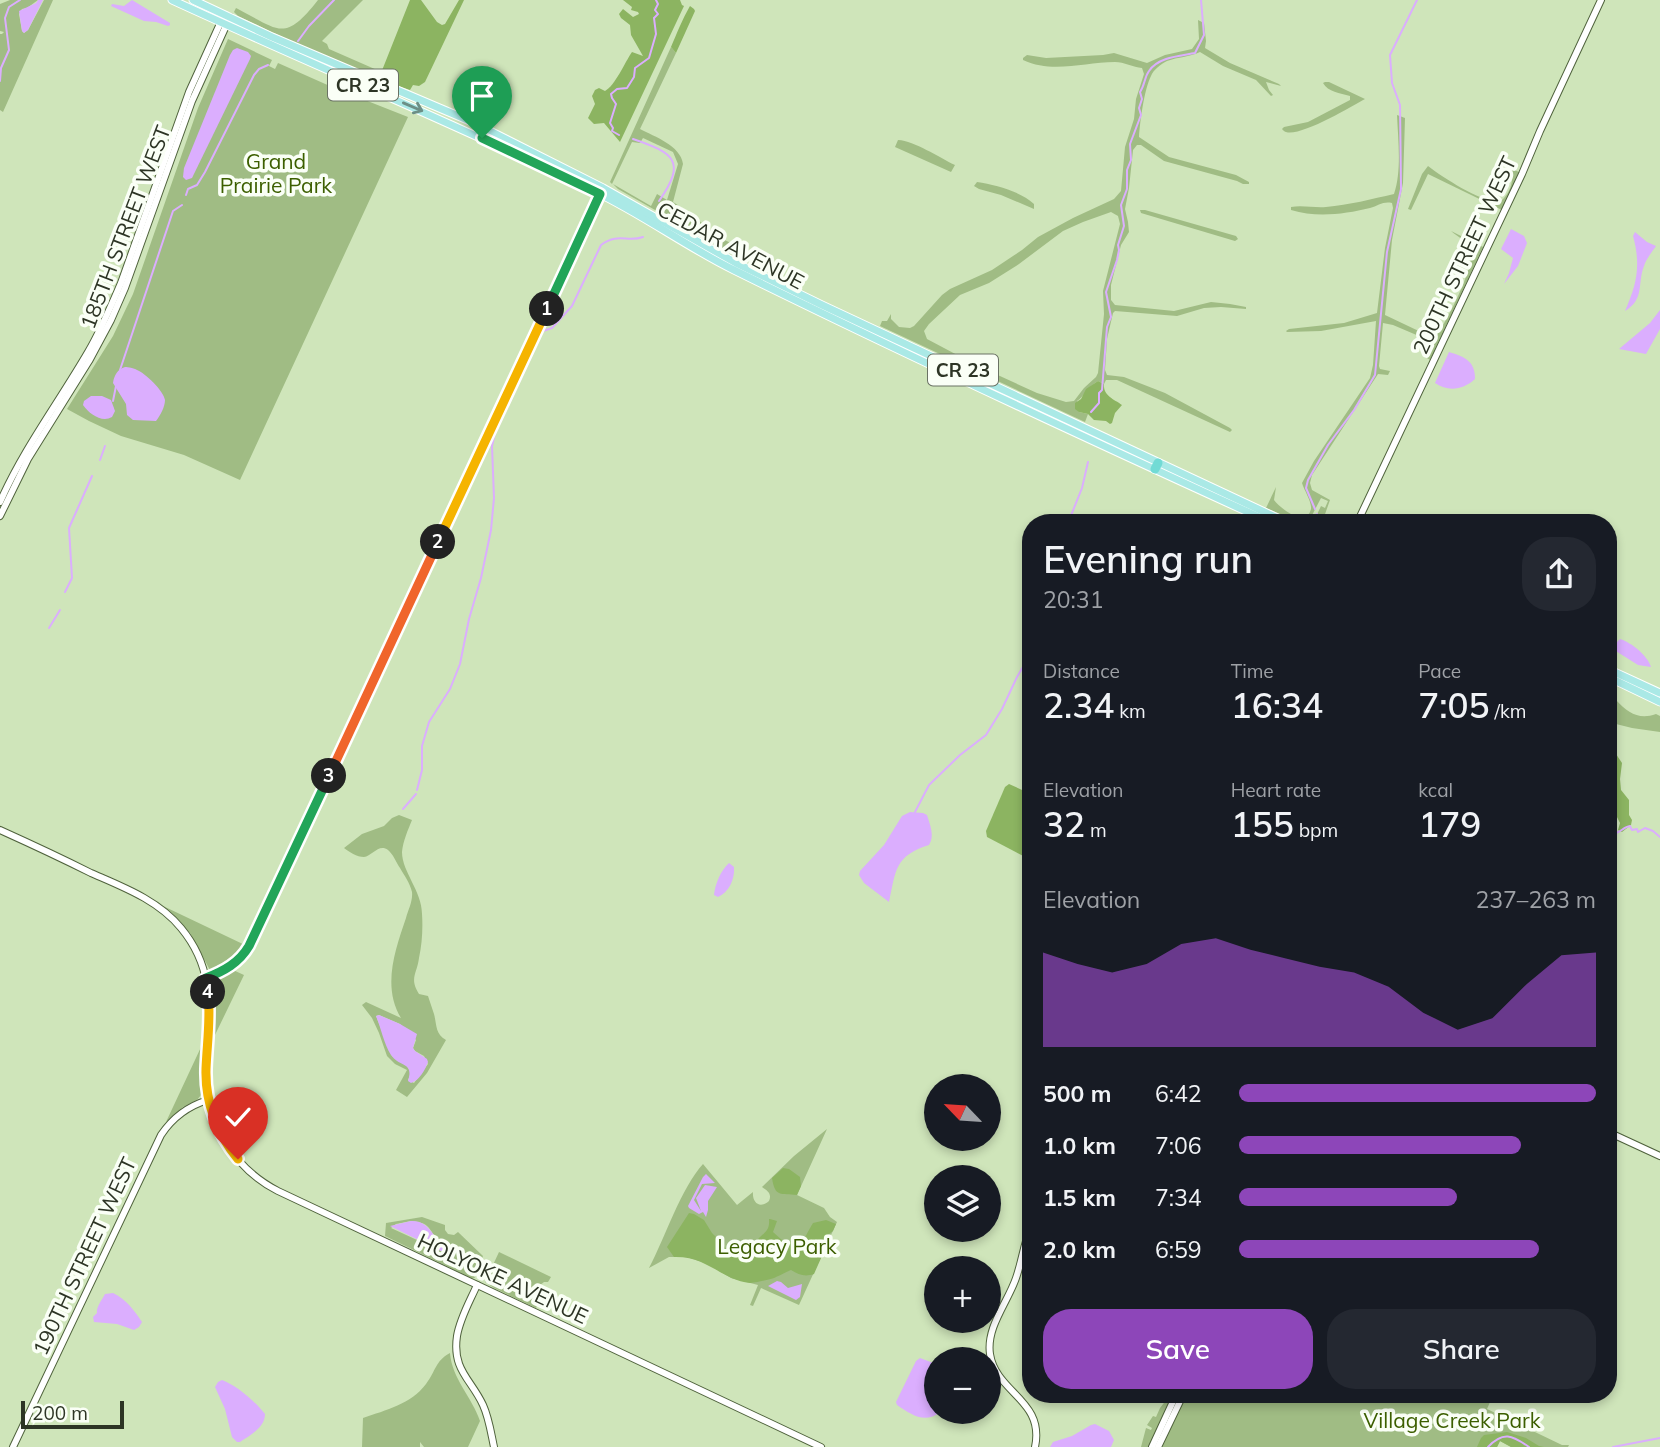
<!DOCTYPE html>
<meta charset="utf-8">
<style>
:root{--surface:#171b24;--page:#242831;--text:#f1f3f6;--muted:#9ea1a6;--accent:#8d46b9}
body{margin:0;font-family:Mulish,sans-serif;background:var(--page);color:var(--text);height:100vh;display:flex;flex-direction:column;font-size:26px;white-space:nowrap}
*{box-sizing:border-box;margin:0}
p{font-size:23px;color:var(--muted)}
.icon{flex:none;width:38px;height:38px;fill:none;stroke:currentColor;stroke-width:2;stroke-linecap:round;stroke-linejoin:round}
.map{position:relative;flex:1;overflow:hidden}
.side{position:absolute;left:1022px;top:514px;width:595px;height:889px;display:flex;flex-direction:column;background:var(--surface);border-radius:28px;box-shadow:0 4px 10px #0003}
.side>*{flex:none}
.needle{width:46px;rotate:295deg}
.buttons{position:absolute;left:924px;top:1074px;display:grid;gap:14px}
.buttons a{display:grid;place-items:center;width:77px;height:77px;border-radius:50%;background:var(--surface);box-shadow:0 4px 10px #0003;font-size:35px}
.scale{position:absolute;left:21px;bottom:18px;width:103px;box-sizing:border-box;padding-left:7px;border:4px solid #2d3525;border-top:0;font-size:19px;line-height:24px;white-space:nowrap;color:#2d3525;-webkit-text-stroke:5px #fafff6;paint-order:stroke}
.pin{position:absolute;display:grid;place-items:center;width:60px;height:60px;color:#fff;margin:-72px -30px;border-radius:50% 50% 50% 0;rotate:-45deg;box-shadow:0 0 7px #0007}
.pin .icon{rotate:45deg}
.km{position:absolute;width:35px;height:35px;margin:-18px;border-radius:50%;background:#222;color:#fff;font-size:19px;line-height:35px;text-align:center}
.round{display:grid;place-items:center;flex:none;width:74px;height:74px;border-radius:28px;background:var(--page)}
.headline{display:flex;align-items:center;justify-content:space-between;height:119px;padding:0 21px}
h1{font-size:38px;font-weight:600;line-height:52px}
.metrics{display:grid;grid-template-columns:repeat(3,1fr);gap:10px;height:119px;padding:7px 21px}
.metrics div{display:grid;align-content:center}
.metrics b{font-size:35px;font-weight:600}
.metrics small{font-size:19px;font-weight:400}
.metrics p{font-size:19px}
.chart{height:196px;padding:14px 21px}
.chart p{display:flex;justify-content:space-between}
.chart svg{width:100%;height:126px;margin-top:7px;fill:var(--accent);opacity:.7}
.cta{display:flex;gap:14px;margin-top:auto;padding:14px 21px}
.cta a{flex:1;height:80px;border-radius:28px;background:var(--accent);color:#fff;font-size:28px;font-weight:600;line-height:80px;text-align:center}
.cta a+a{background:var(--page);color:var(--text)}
ul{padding:0 21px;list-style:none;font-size:23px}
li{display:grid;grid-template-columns:112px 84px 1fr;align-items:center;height:52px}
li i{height:18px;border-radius:9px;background:var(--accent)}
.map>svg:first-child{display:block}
.green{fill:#a0bc84;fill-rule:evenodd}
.forest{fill:#8cb461}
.water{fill:#dbaefe}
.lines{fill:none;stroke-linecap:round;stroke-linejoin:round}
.stream{stroke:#dbaefe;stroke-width:2}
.secondary-casing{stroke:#4f623c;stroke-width:8}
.primary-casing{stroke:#fff;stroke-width:9}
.highway-casing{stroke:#fff;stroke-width:10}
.secondary{stroke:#fff;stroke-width:6}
.primary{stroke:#aae9e6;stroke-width:7}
.highway{stroke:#72dbd5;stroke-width:9}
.oneway{stroke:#6c8f86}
.split-1-casing{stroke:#fff;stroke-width:14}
.split-2-casing{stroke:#fff;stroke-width:14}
.split-3-casing{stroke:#fff;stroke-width:14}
.split-4-casing{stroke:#fff;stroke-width:14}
.split-5-casing{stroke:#fff;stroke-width:14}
.split-1{stroke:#22a559;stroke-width:9}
.split-2{stroke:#f5b400;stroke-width:9}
.split-3{stroke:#f0652b;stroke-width:9}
.split-4{stroke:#22a559;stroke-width:9}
.split-5{stroke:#f5b400;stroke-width:9}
.labels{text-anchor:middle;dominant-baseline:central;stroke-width:7;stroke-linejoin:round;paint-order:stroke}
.shield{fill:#fafff6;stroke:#6a7264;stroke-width:2}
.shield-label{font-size:19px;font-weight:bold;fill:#2d3525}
.park-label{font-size:21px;fill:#3c5f00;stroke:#fafff6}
.street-label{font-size:21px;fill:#2d3525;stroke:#fafff6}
</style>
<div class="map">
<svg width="1660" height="1447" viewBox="0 0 1660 1447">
<rect width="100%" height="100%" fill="#cfe5ba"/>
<g class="green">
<path d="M10,0H38L27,8L22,9L19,14L22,31L24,33L28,30L44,0H53L3,112L0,110V34H2L4,32L0,31V4Z"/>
<path d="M318,0H363L322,41L327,44L329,49L377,70L379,72L376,77L312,51L238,16L234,12L236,8L238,9C280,31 285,42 318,0Z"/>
<path d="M1198,20L1204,23L1206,41L1205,48L1230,63L1279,84L1281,86L1266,82L1269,90L1273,95L1271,96L1256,80L1223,66L1200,52C1189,57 1178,57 1167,61C1161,64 1153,70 1151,76C1144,90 1140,122 1139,137L1169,157L1236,175L1249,182V184H1243L1237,181L1164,161L1141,145H1137L1133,150L1129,188L1125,209L1128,222L1129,232L1121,245L1111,285V300L1115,305L1174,311L1211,302L1230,304L1246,307V309L1221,307L1204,308L1177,316L1115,311L1113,313L1107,339L1105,370L1107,375L1124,377L1165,393L1230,428L1232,430L1230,432L1117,380H1106L1104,384L1098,381C1087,387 1085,396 1077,401L1079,412L1088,414L1085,422L880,326L882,321H887L891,314V319L899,327L910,328L914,326L942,295L950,289L992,270L1022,250L1038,237L1073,218L1114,199L1121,191L1125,147L1134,119L1136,99L1144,74L1142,68C1133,67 1124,62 1115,62C1084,62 1053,74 1023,60V58L1027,55L1046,58L1103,55L1114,53L1147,63L1165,55L1192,49L1199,39ZM1111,212L1118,216L1120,224L1103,291L1104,314L1098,373L1096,377L1084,388L1074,401L1066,402L1037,393L978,366L927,339L924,331L929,324L960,295L989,283L1019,264L1063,231L1083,222Z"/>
<path d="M228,39L272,60L269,66L275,69L278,63L332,87L408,117L240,480L184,455L121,436L89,421L67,409L113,336L133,294L198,108Z"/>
<path d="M671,47L676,53L640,129C655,137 680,145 683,164L673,202C679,206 686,210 692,215C706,225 718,240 735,244L731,253L618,189L613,184L651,206L657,194L667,200L678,164L673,152L643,138L640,143L632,142L612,184L610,182Z"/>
<path d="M1325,82H1329L1365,99C1351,107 1300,137 1286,132C1285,132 1283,130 1282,129L1284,127L1308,122L1350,100V96C1340,93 1328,92 1323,83Z"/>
<path d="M1397,115L1405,118L1403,183L1392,240L1385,315L1425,334L1436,337C1446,321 1476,267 1470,250C1467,241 1458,237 1451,231L1483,247L1430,360L1427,358L1434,344L1433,342L1393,325L1383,323L1379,366L1380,369L1390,371L1388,375L1378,374L1312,475L1310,483L1312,490L1330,500L1324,517L1325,523H1313L1321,506L1325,508L1328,501L1321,498L1308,523H1302L1266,508L1276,487L1274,500C1280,508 1306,529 1311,509C1312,502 1304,490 1302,483L1314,461L1370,378L1373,365L1376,321L1321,331L1287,332L1286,331L1289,329L1344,323L1377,313L1385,248L1393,208L1392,203C1383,201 1378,206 1370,208C1345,214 1317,218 1291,210V207C1302,205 1315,208 1326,207C1349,205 1372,199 1394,194C1402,171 1398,139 1397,115Z"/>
<path d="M898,140C915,141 938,157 955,165L951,172L895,147Z"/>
<path d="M1428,166C1445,179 1477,199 1498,203C1509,197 1516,179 1510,168L1519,172L1502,210L1428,174L1411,210L1408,209L1422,174Z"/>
<path d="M977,182C996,185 1020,191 1034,204V209L1001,195L979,189L974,186Z"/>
<path d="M1140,210H1145L1236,236L1238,239L1235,241L1141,213Z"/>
<path d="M1608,700H1616C1628,713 1639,720 1656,714L1660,716V732L1632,728L1608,722Z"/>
<path d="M399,815L412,820C408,830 403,841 402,852C402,872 422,891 422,914C423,929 422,944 419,958C417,974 409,978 419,994L428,996C430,1002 432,1008 434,1014C437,1025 435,1034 446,1040L427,1073L407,1097L396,1090L407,1070L395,1064L387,1056L379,1033L372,1018L362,1005L366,1002L401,1018C382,987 395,950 406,918C408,910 413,901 412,892C410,883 404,875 400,868C396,862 393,854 388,850C379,843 372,856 364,857C357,857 349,852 344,848L362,834L384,826L392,818ZM379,1015L400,1024L416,1040L413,1048L415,1051L424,1056L428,1064L414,1083L408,1080L411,1073L407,1066L392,1056L376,1016Z"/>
<path d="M163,906L247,946C237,958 226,967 211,972L190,933Z"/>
<path d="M233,970L244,975L214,1037L215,1004L213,984L218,978Z"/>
<path d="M202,1045L201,1095L197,1100L183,1107L166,1122Z"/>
<path d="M827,1129L797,1195L824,1208L830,1217L837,1222L799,1305L761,1288L753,1306L750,1305L758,1285L731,1278L708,1264L687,1257H669L649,1268C665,1238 681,1188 703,1164L737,1205L753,1192C752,1203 760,1209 769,1201C772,1194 768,1191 762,1187L794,1156Z"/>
<path d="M422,1217L445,1225V1230L448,1234L454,1235L458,1232L483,1256L474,1276L475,1278H471L385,1236L386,1223ZM411,1221C433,1223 428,1231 441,1244V1251L391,1228L396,1224Z"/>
<path d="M499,1252L551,1277L548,1282H544L539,1286L538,1291L542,1296L536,1308L494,1288L485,1282Z"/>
<path d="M450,1353C452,1379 472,1397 480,1421L468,1447H424L420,1442V1447H362L363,1418C386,1410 411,1404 426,1384C436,1371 435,1361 450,1353Z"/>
<path d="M1170,1395H1174L1150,1447H1141L1146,1428L1151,1430L1152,1428L1147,1425L1153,1416L1156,1417L1160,1408Z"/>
<path d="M1180,1395H1493L1487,1409L1562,1445H1569L1568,1447H1511L1500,1441L1497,1447H1155Z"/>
</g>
<g class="forest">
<path d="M410,0H421L437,22L442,25L445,24L459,0H464L425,82L419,86L413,85L410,90L380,80L379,78Z"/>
<path d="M623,0H680L682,5L684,6L620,142L604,123L594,124L588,118L595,104L592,96L595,90L599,88L605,91C615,86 625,62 632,52L643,56L631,35L630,25L621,18L619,14L623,9L633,17L639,14L638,12L631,10L632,7Z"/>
<path d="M690,6L694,9L695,11L676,53L671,47C677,33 682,20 690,6Z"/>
<path d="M1098,381L1104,384C1103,396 1114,399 1122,405L1115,413L1112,423L1110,424L1106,421L1094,420L1088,414L1079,412L1075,409V403L1081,399L1086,389Z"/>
<path d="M1608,751L1616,754L1622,763L1620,779L1621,790L1629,800V815L1632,820L1631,825L1622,832L1618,830L1620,823L1615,813H1610L1608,815Z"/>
<path d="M1009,784L1031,794V860L987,837L986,831L1005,787Z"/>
<path d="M783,1168L789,1169L800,1177L801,1186L797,1195C781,1193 775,1198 772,1178Z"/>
<path d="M689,1213L694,1214L704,1220L712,1233L722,1243L731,1256C735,1255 748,1249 752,1247C754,1245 757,1240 759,1238C765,1232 770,1230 769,1219H770L777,1221L773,1232L783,1241H790L797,1248L802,1244C803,1241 811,1226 813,1223L826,1220L836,1224L833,1231L825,1237L824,1244L826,1247L814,1274C805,1277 799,1275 791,1270C785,1272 782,1275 776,1277C773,1279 753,1283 750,1283C721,1280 708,1256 674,1257L667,1247Z"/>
<path d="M1507,1432L1526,1438L1539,1446L1544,1447H1511L1500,1441L1497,1447H1477L1481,1438L1484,1435Z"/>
</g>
<g class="water">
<path d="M38,0H43L28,30L24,33L22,31L19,11L36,3Z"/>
<path d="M132,0L170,23V25L168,26L156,22L144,21L111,6L112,4L124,6Z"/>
<path d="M237,48L248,52L251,56L250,59L192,178L186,180L183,177L184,168L230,55L233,50Z"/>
<path d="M1511,229L1524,236L1527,243L1518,266L1504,284L1509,273L1513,258L1501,249Z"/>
<path d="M1635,232L1647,242L1656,246C1652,252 1646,259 1644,266C1637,284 1645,299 1625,311C1637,284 1641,265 1633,236Z"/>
<path d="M1660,310V329L1646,354L1619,349L1650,323Z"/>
<path d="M1449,352C1465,357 1475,361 1475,379C1463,390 1448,392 1435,383Z"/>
<path d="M125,367C128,367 134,368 137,370C145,373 164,391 165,400C165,407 160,416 156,421L133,420L127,415L126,404L113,383C114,375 118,369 125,367Z"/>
<path d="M91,396H102L111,400L115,411L112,417C102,423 89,414 83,405L84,401Z"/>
<path d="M1620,639C1632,643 1647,655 1651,667L1638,665L1611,648Z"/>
<path d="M910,812L923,813L927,815C930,825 935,836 929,845C894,856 896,871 889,902L864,883L859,875L860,871L884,845L902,816Z"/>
<path d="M729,863L734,867C735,879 729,892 718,897L714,895C715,884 721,870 729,863Z"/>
<path d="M379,1015L400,1024L417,1034L413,1048L415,1051L427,1059L428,1062C425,1070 419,1081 411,1083L408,1081C414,1061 400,1068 391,1055C384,1044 381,1028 376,1016Z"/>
<path d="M706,1174L715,1183L702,1184L694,1200L701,1211L696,1198L705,1185L717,1187L708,1201V1210L706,1217L703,1212L699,1214L689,1208L688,1206L703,1177Z"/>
<path d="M411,1221C430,1220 433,1239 446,1248V1251H441L390,1226Z"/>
<path d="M777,1281L781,1282L788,1288L802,1284L800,1297L796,1300L768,1286Z"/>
<path d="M113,1293C126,1299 134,1310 142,1322L139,1327L134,1330L117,1324L94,1322L93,1317L97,1313C96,1307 102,1300 105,1294Z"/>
<path d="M920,1358L936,1364V1412H941C924,1424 912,1415 897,1405L896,1402L916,1361Z"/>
<path d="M222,1380C236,1385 256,1402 265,1414C265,1427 251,1435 240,1442H237L232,1437L225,1409L215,1387L218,1382Z"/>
<path d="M1095,1424L1109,1431L1114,1440L1111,1447H1050L1053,1442L1072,1436L1091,1425Z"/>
</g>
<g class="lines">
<g class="stream">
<path d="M298,41L309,26L334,0"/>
<path d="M0,81L1,68L9,50L5,18L9,7L20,0"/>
<path d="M619,135L612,131L613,128L610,123L616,104L612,98L611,94L617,89L627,88L634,77L635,68L649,58L656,34L654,18L658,14L655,10L658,4L656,0"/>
<path d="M633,139C674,153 687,161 659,201"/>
<path d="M186,195L188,189L197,185L205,172L254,75L259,69L268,65"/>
<path d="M120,370L173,211L182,205"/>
<path d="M113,401L116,386"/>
<path d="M1091,412L1099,403V393L1102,390L1107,327L1111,317L1106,292L1117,260L1119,250L1118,245L1124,226L1121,205L1127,189V170L1131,160L1130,144L1141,115L1139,108L1142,99L1140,92C1145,85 1144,78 1149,71C1158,57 1180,56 1195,53L1204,35L1201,0"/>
<path d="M100,460L105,446"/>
<path d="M1315,509L1306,488L1308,480L1328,445L1354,410L1375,375L1387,252L1401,189L1400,105L1392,83L1390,55L1417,0"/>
<path d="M1317,514L1318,517"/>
<path d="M1068,523L1082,488L1088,462"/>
<path d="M65,592L72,578L69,528L92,476"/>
<path d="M49,628L60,610"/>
<path d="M417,790L422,770V746L429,722L450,689L460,664L469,619L481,578L491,530L494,498L492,446L495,433L535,345L543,331L552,328L572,306L601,245C619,232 627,243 643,237"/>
<path d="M403,809L416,794"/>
<path d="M915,812L929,785L960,755L986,735L1002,709L1017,677L1030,655L1023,633L1031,616"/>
<path d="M1608,833C1619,836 1622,827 1630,826L1632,830L1637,829L1638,832L1645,828L1653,831L1660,837"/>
<path d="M1488,1447C1503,1431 1512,1435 1529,1447"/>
<path d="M1613,1447L1660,1438"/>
</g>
<defs>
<g id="secondary">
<path d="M0,502C24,448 59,402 88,352C101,330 111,306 121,283L189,92L224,15"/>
<path d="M0,516L28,459L89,361L111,320L125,288L192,101L230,17"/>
<path d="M1357,523L1522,174L1540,131L1601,0"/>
<path d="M0,830C31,844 61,858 91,873C123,887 158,900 181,928C219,974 207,1017 206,1070C205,1121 233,1168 278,1191L821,1447"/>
<path d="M206,978C228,970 242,960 253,939L601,193"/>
<path d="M1608,1132L1660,1156"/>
<path d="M1031,1226C1024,1243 1022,1261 1016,1278C1008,1302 986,1327 990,1354C996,1393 1045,1400 1035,1447"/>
<path d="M477,1285C470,1301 460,1318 457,1336C452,1370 471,1379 483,1405C489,1418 491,1433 494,1447"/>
<path d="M13,1447L161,1135C173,1117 188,1106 208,1100"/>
<path d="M1152,1447L1176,1395"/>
<path d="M1158,1447L1183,1395"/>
</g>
<g id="primary">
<path d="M172,0C313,65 456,124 596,192C644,215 687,247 734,270C912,358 1092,441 1272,523"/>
<path d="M193,0L272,37L470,121L603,188L736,263L822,305L1288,523"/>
<path d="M1608,669L1660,693"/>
<path d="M1608,677L1660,702"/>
</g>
<path id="highway" d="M1155,469L1158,463"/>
</defs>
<use href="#secondary" class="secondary-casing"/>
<use href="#primary" class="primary-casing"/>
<use href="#highway" class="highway-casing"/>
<use href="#secondary" class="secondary"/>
<use href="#primary" class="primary"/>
<use href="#highway" class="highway"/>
</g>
<defs><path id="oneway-shaft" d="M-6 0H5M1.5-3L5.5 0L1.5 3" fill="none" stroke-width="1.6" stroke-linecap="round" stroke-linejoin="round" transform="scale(1.75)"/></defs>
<use class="oneway" href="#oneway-shaft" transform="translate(413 107) rotate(23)"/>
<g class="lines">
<defs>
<path id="split-1" d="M482,138L600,194L547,309"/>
<path id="split-2" d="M438,542L547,309"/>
<path id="split-3" d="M329,776L438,542"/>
<path id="split-4" d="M208,992L206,978C224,971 239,963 249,946L329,776"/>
<path id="split-5" d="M208,992C211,1018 207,1043 206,1069C205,1102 217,1134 238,1159"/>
</defs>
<use href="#split-1" class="split-1-casing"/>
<use href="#split-2" class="split-2-casing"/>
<use href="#split-3" class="split-3-casing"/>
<use href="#split-4" class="split-4-casing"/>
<use href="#split-5" class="split-5-casing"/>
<use href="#split-1" class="split-1"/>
<use href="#split-2" class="split-2"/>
<use href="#split-3" class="split-3"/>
<use href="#split-4" class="split-4"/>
<use href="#split-5" class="split-5"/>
</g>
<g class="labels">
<g class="shield">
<rect x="328" y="69.5" width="70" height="31" rx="5"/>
<rect x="928" y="354.5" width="70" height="31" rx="5"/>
</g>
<g class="shield-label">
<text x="363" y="85">CR 23</text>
<text x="963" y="370">CR 23</text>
</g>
<g class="park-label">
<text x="276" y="161">Grand<tspan x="276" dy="24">Prairie Park</tspan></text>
<text x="777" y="1246">Legacy Park</text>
<text x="1452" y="1420">Village Creek Park</text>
</g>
<g class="street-label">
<text transform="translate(125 227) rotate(-69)">185TH STREET WEST</text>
<text transform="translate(731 245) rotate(28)">CEDAR AVENUE</text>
<text transform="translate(1464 255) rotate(-65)">200TH STREET WEST</text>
<text transform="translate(84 1256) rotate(-65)">190TH STREET WEST</text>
<text transform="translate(503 1278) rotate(25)">HOLYOKE AVENUE</text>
</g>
</g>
</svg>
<div class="buttons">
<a><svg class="needle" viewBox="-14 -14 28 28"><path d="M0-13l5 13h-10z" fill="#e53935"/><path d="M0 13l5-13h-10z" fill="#9ea1a6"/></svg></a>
<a><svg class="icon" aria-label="layers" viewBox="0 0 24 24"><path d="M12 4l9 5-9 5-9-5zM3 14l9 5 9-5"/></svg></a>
<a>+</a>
<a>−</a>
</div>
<div class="scale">200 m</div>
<div class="pin" style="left:482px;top:138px;background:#1e9e55"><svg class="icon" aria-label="arrive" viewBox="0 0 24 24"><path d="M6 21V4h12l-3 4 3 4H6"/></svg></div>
<div class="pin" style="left:238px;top:1159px;background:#d93025"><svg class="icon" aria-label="check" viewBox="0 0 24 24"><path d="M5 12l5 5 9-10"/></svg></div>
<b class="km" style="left:547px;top:309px">1</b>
<b class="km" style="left:438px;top:542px">2</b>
<b class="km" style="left:329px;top:776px">3</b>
<b class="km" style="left:208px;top:992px">4</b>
<section class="side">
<div class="headline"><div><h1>Evening run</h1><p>20:31</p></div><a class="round"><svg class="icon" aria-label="share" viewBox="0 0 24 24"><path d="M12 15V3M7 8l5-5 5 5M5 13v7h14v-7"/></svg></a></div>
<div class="metrics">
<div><p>Distance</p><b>2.34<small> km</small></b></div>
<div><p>Time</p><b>16:34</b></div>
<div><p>Pace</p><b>7:05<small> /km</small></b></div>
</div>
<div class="metrics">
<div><p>Elevation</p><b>32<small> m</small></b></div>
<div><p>Heart rate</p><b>155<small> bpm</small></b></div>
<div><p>kcal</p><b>179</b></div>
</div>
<div class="chart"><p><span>Elevation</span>237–263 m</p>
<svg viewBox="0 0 160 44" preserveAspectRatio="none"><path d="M0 44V11L10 15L20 18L30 15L40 8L50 6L60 10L70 13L80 16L90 18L100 23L110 32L120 38L130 34L140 22L150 12L160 11V44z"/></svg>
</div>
<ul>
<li><b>500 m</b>6:42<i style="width:100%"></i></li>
<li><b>1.0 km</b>7:06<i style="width:79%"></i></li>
<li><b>1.5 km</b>7:34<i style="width:61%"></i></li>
<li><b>2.0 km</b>6:59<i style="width:84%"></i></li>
</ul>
<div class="cta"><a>Save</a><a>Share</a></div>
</section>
</div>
